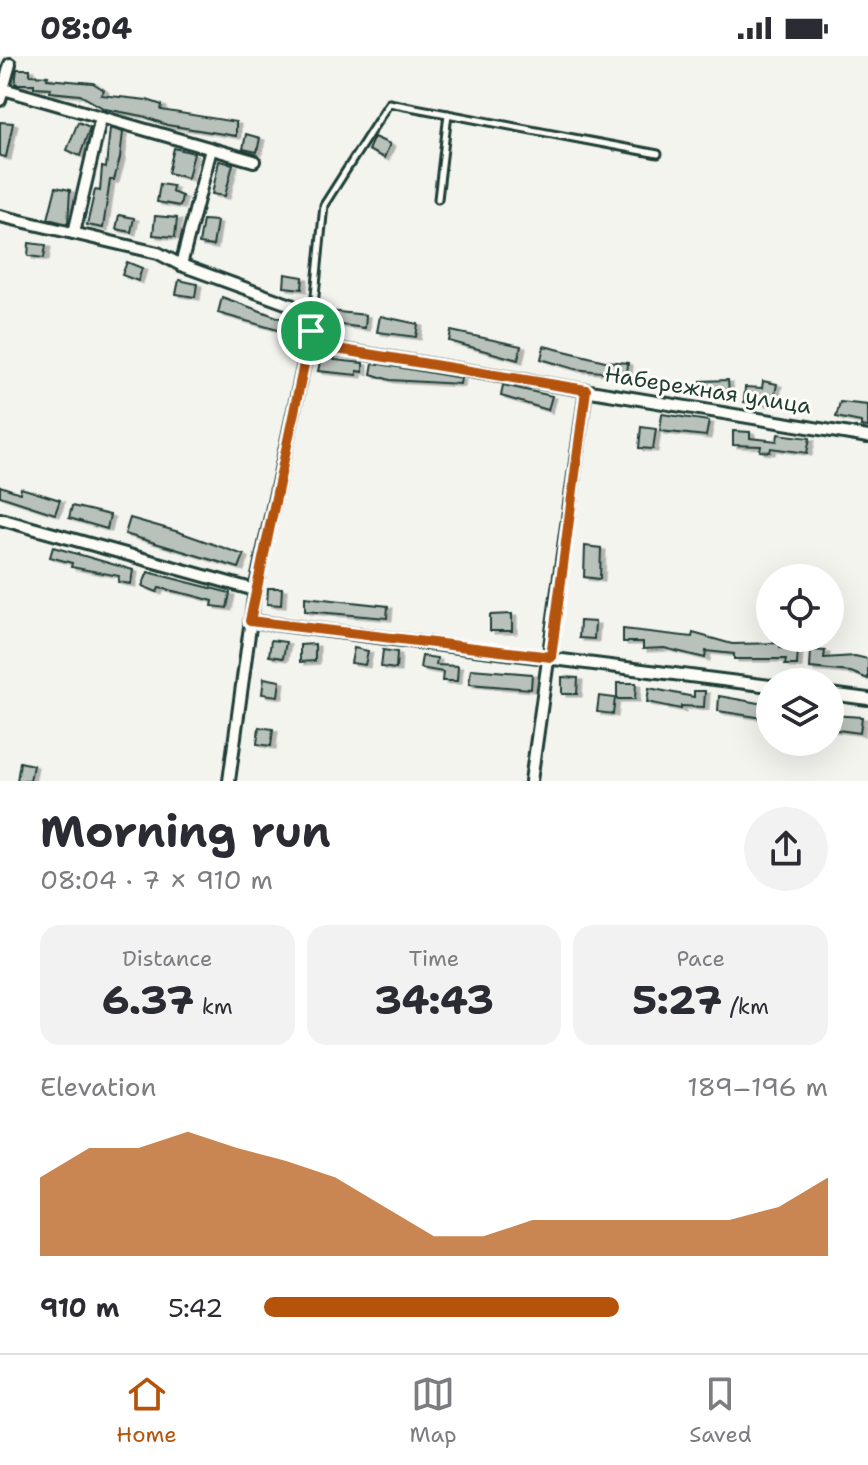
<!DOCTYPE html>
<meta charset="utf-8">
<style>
:root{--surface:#fff;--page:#f2f2f3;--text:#2b2b33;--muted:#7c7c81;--line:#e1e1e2;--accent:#b45309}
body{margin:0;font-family:"Shantell Sans",sans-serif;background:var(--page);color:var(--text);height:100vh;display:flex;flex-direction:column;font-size:30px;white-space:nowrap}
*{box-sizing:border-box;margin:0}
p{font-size:26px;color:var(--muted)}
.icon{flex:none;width:44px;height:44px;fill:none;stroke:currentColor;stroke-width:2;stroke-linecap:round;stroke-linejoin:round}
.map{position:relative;height:725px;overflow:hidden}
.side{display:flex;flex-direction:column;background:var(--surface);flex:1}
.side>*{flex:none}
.buttons{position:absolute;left:756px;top:508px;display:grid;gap:16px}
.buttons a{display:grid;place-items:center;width:88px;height:88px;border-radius:50%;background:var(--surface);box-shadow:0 8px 32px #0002;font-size:40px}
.pin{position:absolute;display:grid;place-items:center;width:68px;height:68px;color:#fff;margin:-34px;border:4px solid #fff;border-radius:50%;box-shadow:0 2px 8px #0007}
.round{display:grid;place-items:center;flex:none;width:84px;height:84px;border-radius:42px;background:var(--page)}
.headline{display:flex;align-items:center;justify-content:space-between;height:136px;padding:0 40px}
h1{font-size:44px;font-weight:700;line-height:60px}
.figures{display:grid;grid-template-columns:repeat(3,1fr);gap:12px;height:136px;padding:8px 40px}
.figures div{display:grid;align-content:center;border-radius:20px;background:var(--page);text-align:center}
.figures b{font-size:40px;font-weight:700}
.figures small{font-size:22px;font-weight:400}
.figures p{font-size:22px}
.chart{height:224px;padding:16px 40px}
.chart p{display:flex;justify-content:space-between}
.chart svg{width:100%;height:144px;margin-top:8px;fill:var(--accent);opacity:.7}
ul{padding:0 40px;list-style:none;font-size:26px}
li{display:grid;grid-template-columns:128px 96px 1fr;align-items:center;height:60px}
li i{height:20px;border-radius:10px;background:var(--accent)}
.status{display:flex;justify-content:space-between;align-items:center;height:56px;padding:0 40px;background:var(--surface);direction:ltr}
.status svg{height:22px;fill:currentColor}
.tabs{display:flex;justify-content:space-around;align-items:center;height:112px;border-top:2px solid var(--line);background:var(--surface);font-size:22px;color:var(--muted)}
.tabs a{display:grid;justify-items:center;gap:4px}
.tabs .selected{color:var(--accent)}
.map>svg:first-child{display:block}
.building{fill:#b9c1bb;stroke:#1f3d34;stroke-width:2;filter:url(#shadow)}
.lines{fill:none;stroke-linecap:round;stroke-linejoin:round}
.service-casing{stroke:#1f3d34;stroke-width:11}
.minor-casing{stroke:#1f3d34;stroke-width:16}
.service{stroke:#fdfcf7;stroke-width:5}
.minor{stroke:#fdfcf7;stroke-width:10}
.route-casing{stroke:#fff;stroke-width:16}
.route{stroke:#b45309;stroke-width:10}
.labels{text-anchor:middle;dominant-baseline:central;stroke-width:6;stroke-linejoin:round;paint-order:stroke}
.street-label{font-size:22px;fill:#1f3d34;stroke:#fdfcf7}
</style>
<div class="status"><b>08:04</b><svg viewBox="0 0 49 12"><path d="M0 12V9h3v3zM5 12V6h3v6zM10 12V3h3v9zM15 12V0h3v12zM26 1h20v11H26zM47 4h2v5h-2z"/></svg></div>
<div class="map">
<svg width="868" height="725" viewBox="0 0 868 725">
<defs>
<filter id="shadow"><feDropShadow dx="4.5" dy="2.5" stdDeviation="0" flood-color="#0004"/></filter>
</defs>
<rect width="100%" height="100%" fill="#f4f4ef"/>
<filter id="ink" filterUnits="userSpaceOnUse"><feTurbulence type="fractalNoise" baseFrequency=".0125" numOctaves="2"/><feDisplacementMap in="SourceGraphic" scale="16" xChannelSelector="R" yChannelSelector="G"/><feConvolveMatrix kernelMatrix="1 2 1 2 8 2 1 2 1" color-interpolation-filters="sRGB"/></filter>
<g filter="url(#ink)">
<g class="building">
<path d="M17,13H30V19L48,20L47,23L93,27L104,34L101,39L147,44L162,49L161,54L236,66V80L167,69L143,60L105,53L80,39L50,36L51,32L34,31V28H15Z"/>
<path d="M0,66L13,67L6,101L0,100Z"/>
<path d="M78,66L90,71L80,100L67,94Z"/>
<path d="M110,72L123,76L120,102L114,124H110L103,172L87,169L95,134L100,135L102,111L106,112Z"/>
<path d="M246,78L260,82L257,96L243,93Z"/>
<path d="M374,81L390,88L384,102L368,94Z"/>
<path d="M174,92L194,97L188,122L168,117Z"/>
<path d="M219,105L233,108L225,140L212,138Z"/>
<path d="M160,128L173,130L172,136L182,140L180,150L157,146Z"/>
<path d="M56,131L70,134L68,168L48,163Z"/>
<path d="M119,159L134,162L131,176L116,173Z"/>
<path d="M155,160L177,162L175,181L153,179Z"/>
<path d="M203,164L217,165L213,190L199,188Z"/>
<path d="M29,187L46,189L44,202L28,200Z"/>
<path d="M127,206L142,212L138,225L122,219Z"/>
<path d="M285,218L303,221L302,233L284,231Z"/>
<path d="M179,224L197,228L195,241L176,238Z"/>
<path d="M222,241L288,265L285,276L218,257Z"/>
<path d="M329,255L366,259L365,272L327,267Z"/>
<path d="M380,260L418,268L416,281L377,276Z"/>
<path d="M451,275L521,290L518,304L449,285Z"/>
<path d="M544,290L605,305L628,307L627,319L575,313L541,303Z"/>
<path d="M322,297L335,301L334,304L363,307V316L357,315V319L318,315Z"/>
<path d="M373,307L461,322L460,328L390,324L371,318Z"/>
<path d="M728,324L729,337H700L701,325Z"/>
<path d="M763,325L777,328L773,348L744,346L745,331L762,332Z"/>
<path d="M503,329L552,340L548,354L501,340Z"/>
<path d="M840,346L868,349V371L861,370V366L836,361Z"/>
<path d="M662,358L709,365L706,380L660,375Z"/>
<path d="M641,371L656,373L653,393L639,392Z"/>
<path d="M733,375L750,376V382L777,385L778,378L810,382L807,397L771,392L770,396L760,395L761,390L733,389Z"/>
<path d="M0,430L20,437L21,432L60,444L55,458L0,440Z"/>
<path d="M72,450L110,459L107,473L69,462Z"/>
<path d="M130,462L179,476L244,499L239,512L125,478Z"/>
<path d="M585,490L601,492L600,523L584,521Z"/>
<path d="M53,491L133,514L131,528L118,526L119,520L71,511L72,507L50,501Z"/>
<path d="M148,516L230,537L227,552L212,550L213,545L191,539L159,532L157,536L142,530Z"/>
<path d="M268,532H282L281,549L267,548Z"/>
<path d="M305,541L388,550L387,562L305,555Z"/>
<path d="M512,558V575H490V559Z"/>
<path d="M580,565L595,566L594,583L579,582Z"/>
<path d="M623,573L692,581L693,577L732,588L781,587L780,592L798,593L797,609H785L786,603H734V598L706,595L705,602L664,592L643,593V586H623Z"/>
<path d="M271,584L286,586L283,602L269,600Z"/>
<path d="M315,588V605L300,606V589Z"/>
<path d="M354,592L368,595L365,609L351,607Z"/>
<path d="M383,594L397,596L396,613L381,611Z"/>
<path d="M811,594L825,595L824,602L855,600L868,603V623L851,616L810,612Z"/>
<path d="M422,600L437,602L436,609L458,610L457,625H442L443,616L420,612Z"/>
<path d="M471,613L532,618L531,633L469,628Z"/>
<path d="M562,621L578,622L577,638H562Z"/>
<path d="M264,622L280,625L278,640L262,638Z"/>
<path d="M617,627H636L635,643H617Z"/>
<path d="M649,632L694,641V635H705L704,651L681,650V653L647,646Z"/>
<path d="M599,640L615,642L613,658L597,656Z"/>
<path d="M719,640L770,649V663L718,655Z"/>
<path d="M830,659L862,661L860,677L830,673Z"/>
<path d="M259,671L273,673L271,690L257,688Z"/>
<path d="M20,706L33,709L30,725H17Z"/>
</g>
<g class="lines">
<defs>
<g id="service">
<path d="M438,143L448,58"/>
<path d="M312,270L324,149L389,47L658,98"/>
</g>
<g id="minor">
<path d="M0,32L254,105"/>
<path d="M0,44L10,8"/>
<path d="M0,160L158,197L181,209L291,249L331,292L868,381"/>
<path d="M74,177L101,61"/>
<path d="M181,209L211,93"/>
<path d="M0,463L255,534"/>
<path d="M250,565L770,630"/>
<path d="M830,638L868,643"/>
<path d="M229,725L255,534L311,275"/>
<path d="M531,725L586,334"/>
</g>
</defs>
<use href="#service" class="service-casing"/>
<use href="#minor" class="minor-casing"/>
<use href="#service" class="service"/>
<use href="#minor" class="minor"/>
</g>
</g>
<g class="lines" filter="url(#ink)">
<defs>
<path id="route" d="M311,275L331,292L586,334L551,601L250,565Z"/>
</defs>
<use href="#route" class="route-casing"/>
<use href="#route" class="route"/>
</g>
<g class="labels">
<g class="street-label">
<text transform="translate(708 334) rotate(9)">Набережная улица</text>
</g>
</g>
</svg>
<div class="buttons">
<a><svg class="icon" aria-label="locate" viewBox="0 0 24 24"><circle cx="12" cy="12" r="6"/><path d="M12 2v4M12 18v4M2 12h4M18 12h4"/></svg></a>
<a><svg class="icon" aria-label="layers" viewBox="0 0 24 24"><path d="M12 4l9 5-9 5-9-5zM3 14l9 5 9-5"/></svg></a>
</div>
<div class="pin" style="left:311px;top:275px;background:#1e9e55"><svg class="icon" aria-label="arrive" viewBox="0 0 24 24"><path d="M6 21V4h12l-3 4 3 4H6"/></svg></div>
</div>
<section class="side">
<div class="headline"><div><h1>Morning run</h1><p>08:04 · 7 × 910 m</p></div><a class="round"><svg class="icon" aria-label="share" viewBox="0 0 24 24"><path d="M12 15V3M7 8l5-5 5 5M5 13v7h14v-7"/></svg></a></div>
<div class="figures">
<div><p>Distance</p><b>6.37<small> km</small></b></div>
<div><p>Time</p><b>34:43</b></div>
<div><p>Pace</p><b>5:27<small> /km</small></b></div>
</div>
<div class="chart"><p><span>Elevation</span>189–196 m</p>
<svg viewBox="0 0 160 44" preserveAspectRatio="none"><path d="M0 44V20L10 11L20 11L30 6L40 11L50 15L60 20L70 29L80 38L90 38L100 33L110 33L120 33L130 33L140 33L150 29L160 20V44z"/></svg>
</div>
<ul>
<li><b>910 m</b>5:42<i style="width:63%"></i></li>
</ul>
</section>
<nav class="tabs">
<a class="selected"><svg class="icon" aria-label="home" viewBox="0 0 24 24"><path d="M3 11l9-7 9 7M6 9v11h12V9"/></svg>Home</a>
<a><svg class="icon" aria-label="map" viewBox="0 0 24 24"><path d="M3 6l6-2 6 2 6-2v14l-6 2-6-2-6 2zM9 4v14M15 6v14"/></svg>Map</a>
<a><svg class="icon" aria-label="saved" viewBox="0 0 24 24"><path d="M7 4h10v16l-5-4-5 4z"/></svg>Saved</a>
</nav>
